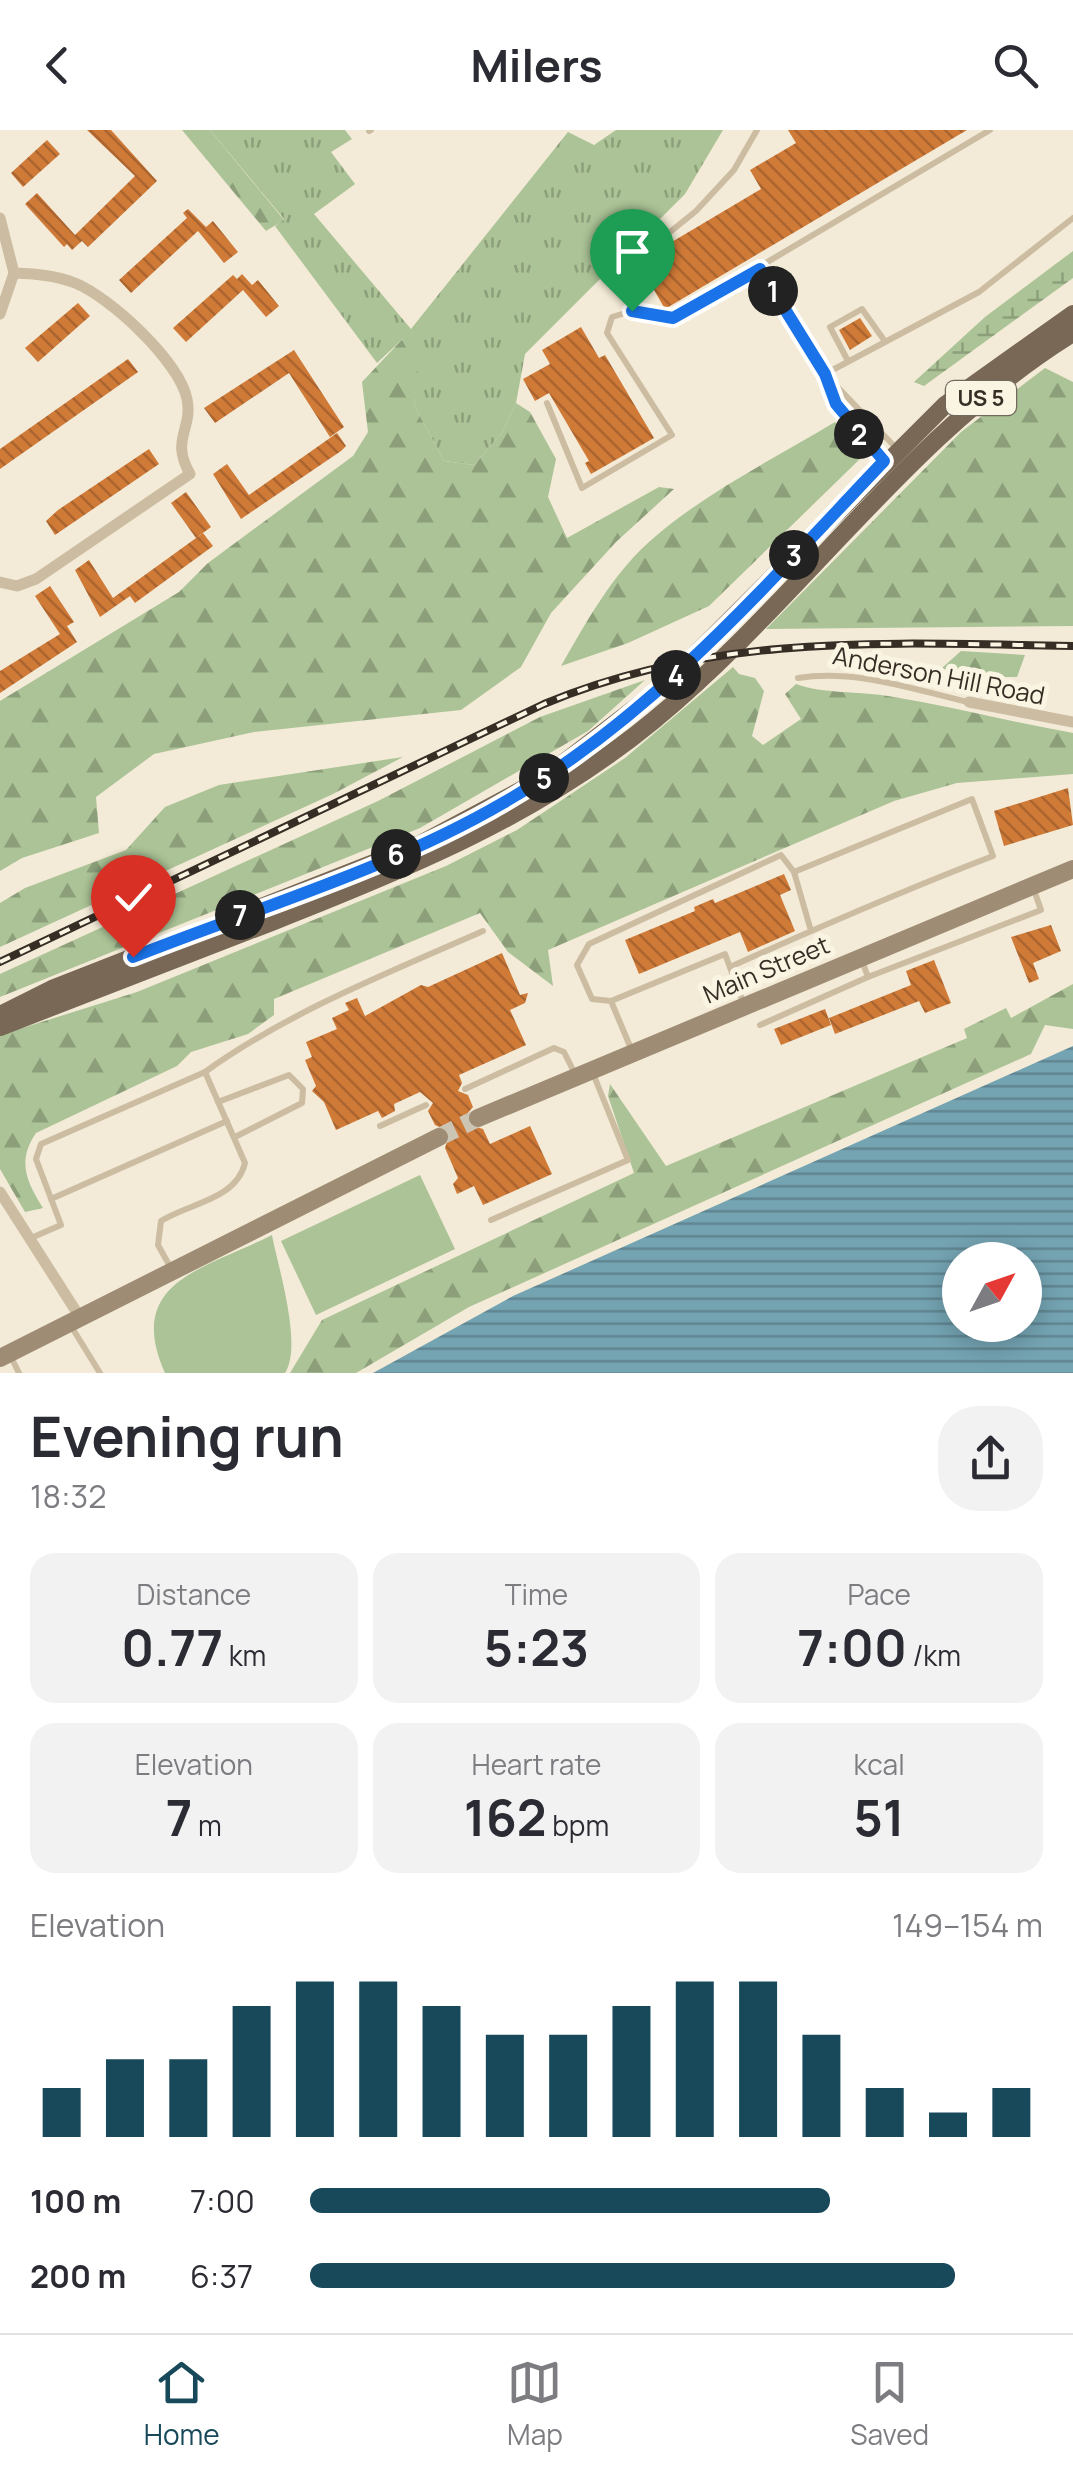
<!DOCTYPE html>
<meta charset="utf-8">
<style>
:root{--surface:#fff;--page:#f2f2f3;--text:#2b2b33;--muted:#7c7c81;--line:#e1e1e2;--accent:#18495a}
body{margin:0;font-family:Manrope,sans-serif;background:var(--page);color:var(--text);height:100vh;display:flex;flex-direction:column;font-size:38px;white-space:nowrap}
*{box-sizing:border-box;margin:0}
p{font-size:32px;color:var(--muted)}
.icon{flex:none;width:55px;height:55px;fill:none;stroke:currentColor;stroke-width:2;stroke-linecap:round;stroke-linejoin:round}
.map{position:relative;height:1243px;overflow:hidden}
.drawer{display:flex;flex-direction:column;background:var(--surface);flex:1}
.drawer>*{flex:none}
.needle{width:65px;rotate:50deg}
.controls{position:absolute;left:942px;top:1112px;display:grid;gap:20px}
.controls a{display:grid;place-items:center;width:100px;height:100px;border-radius:50%;background:var(--surface);box-shadow:0 5px 25px #0003;font-size:50px}
.pin{position:absolute;display:grid;place-items:center;width:85px;height:85px;color:#fff;margin:-102px -42px;border-radius:50% 50% 50% 0;rotate:-45deg;box-shadow:0 0 10px #0007}
.pin .icon{rotate:45deg}
.km{position:absolute;width:50px;height:50px;margin:-25px;border-radius:50%;background:#222;color:#fff;font-size:28px;line-height:50px;text-align:center}
.round{display:grid;place-items:center;flex:none;width:105px;height:105px;border-radius:40px;background:var(--page)}
.head{display:flex;align-items:center;justify-content:space-between;height:170px;padding:0 30px}
h1{font-size:55px;font-weight:700;line-height:75px}
.metrics{display:grid;grid-template-columns:repeat(3,1fr);gap:15px;height:170px;padding:10px 30px}
.metrics div{display:grid;align-content:center;border-radius:25px;background:var(--page);text-align:center}
.metrics b{font-size:50px;font-weight:700}
.metrics small{font-size:28px;font-weight:400}
.metrics p{font-size:28px}
.chart{height:280px;padding:20px 30px}
.chart p{display:flex;justify-content:space-between}
.chart svg{width:100%;height:180px;margin-top:10px;stroke:var(--accent);stroke-width:6}
ul{padding:0 30px;list-style:none;font-size:32px}
li{display:grid;grid-template-columns:160px 120px 1fr;align-items:center;height:75px}
li i{height:25px;border-radius:12px;background:var(--accent)}
header{display:flex;justify-content:space-between;align-items:center;height:130px;padding:0 30px;background:var(--surface);font-size:45px;font-weight:700}
.dock{display:flex;justify-content:space-around;align-items:center;height:140px;border-top:2px solid var(--line);background:var(--surface);font-size:28px;color:var(--muted)}
.dock a{display:grid;justify-items:center;gap:5px}
.dock .active{color:var(--accent)}
.map>svg:first-child{display:block}
.grass{fill:url(#grass-tufts)}
.forest{fill:url(#forest-firs)}
.wetland{fill:url(#wetland-marsh)}
.pitch{fill:#abc396}
.water{fill:url(#water-rules);fill-rule:evenodd}
.building{fill:url(#building-back-hatch)}
.lines{fill:none;stroke-linecap:round;stroke-linejoin:round}
.secondary-tunnel{stroke:#cdc5b3;stroke-width:18;stroke-dasharray:18 9;stroke-linecap:butt}
.service{stroke:#ccbda2;stroke-width:6}
.minor{stroke:#ccbda2;stroke-width:11}
.secondary{stroke:#9f8c74;stroke-width:18}
.primary{stroke:#796855;stroke-width:18}
.rail-casing{stroke:#362d25;stroke-width:8}
.rail{stroke:#faf4e3;stroke-width:4;stroke-dasharray:11;stroke-linecap:butt}
.route-casing{stroke:#fff;stroke-width:20}
.route{stroke:#1a73e8;stroke-width:12}
.labels{text-anchor:middle;dominant-baseline:central;stroke-width:10;stroke-linejoin:round;paint-order:stroke}
.shield{fill:#faf4e3;stroke:#71695e;stroke-width:2.5}
.shield-label{font-size:22px;font-weight:bold;fill:#362d25}
.street-label{font-size:25px;fill:#362d25;stroke:#faf4e3}
</style>
<header><svg class="icon" aria-label="back" viewBox="0 0 24 24"><path d="M15 5l-7 7 7 7"/></svg>Milers<svg class="icon" aria-label="search" viewBox="0 0 24 24"><circle cx="10" cy="10" r="6"/><path d="M15 15l6 6"/></svg></header>
<div class="map">
<svg width="1073" height="1243" viewBox="0 0 1073 1243">
<defs>
<pattern id="grass-tufts" width="24" height="20" patternUnits="userSpaceOnUse" patternTransform="scale(2.5)"><rect width="24" height="20" fill="#abc396"/><path d="M3 7l-1-3M5 7V3M7 7l1-3M15 17l-1-3M17 17v-4M19 17l1-3" fill="none" stroke="#8c9f7a"/></pattern>
<pattern id="forest-firs" width="22" height="20" patternUnits="userSpaceOnUse" patternTransform="scale(2.5)"><rect width="22" height="20" fill="#abc396"/><path d="M5 1l3.5 6h-7zM16 11l3.5 6h-7z" fill="#8c9f7a"/></pattern>
<pattern id="wetland-marsh" width="20" height="14" patternUnits="userSpaceOnUse" patternTransform="scale(2.5)"><rect width="20" height="14" fill="#abc396"/><path d="M1 5h8M5 5V1M11 12h8M15 12V8" fill="none" stroke="#8c9f7a"/></pattern>
<pattern id="water-rules" width="6" height="5" patternUnits="userSpaceOnUse" patternTransform="scale(2.5)"><rect width="6" height="5" fill="#74a3b2"/><path d="M0 2.5h6" fill="none" stroke="#608591"/></pattern>
<pattern id="building-back-hatch" width="6" height="6" patternUnits="userSpaceOnUse" patternTransform="scale(2.5)"><rect width="6" height="6" fill="#d07a38"/><path d="M-1 5l2 2M0 0l6 6M5-1l2 2" fill="none" stroke="#aa642f"/></pattern>
</defs>
<rect width="100%" height="100%" fill="#f3ebd7"/>
<path class="grass" d="M210,0H345L352,9L331,22L355,54L314,84L411,199L568,2L594,15L616,0H723L685,64L525,224L516,273L502,303L474,335L444,331L414,275L417,244L411,201L377,233L275,96L284,89Z"/>
<g class="forest">
<path d="M182,0H210L284,90L266,101Z"/>
<path d="M411,200L418,244L414,275L444,331L474,335L502,303L516,273L530,282L556,329L548,367L567,408L659,357L674,359L616,412L551,483L521,537L461,580L254,602L154,624L96,667L99,703L22,728L0,741V571L179,462L208,433L353,326L368,302L362,252Z"/>
<path d="M1045,238L1073,252V496L766,499L961,302Z"/>
<path d="M835,292L865,324L709,476L628,513L561,536C586,493 611,446 649,412C704,363 772,330 835,292Z"/>
<path d="M961,521L1025,525L1017,547H963L942,538Z"/>
<path d="M733,537L739,544L755,548L764,561L752,606L763,615L801,589L785,564L796,554C824,564 858,561 888,566C950,576 1011,592 1073,603V644L957,653L894,671L548,820L553,856L508,822L480,783L274,869V885L248,904L191,922L177,936L36,1003C17,1031 26,1051 43,1078L25,1082L0,1039V905L137,862L446,736L517,700L625,628Z"/>
<path d="M645,550L588,601L420,698L0,867V844L378,671L540,587Z"/>
<path d="M403,627L333,664L0,817V773L25,758L126,720L165,677L219,655Z"/>
<path d="M1073,854V899L1045,895L1031,924L469,1177L356,1243H290L322,1190L634,1043L608,966L610,954L666,1036L967,908L964,899L1006,878L1011,888Z"/>
</g>
<path class="wetland" d="M1073,121V148L924,256L914,252L985,187Z"/>
<g class="pitch">
<path d="M420,1045L455,1119L316,1185L281,1111Z"/>
<path d="M272,1105C278,1137 303,1216 285,1243H165C124,1151 205,1139 272,1105Z"/>
</g>
<path class="water" d="M1073,916V1243H373L513,1166ZM960,1130H1025V1195H960Z"/>
<g class="building">
<path d="M87,0H111L157,51L88,117L82,111L72,120L67,114L64,117L25,74L37,63L75,105L135,46Z"/>
<path d="M788,0H967L665,179L650,153L663,146L655,133L664,127L660,119L761,59L750,40L796,13Z"/>
<path d="M47,10L60,24L23,57L11,43Z"/>
<path d="M188,79L206,97L213,91L238,122L224,133L198,101L131,163L119,150L187,88L183,83Z"/>
<path d="M242,144L252,155L258,150L279,176L266,187L243,160L186,212L173,198L233,145L237,149Z"/>
<path d="M78,173L90,186L38,232L25,218Z"/>
<path d="M860,188L872,206L850,220L839,200Z"/>
<path d="M581,197L599,228L605,225L654,308L591,344L585,333L589,331L549,263L535,271L523,249L550,234L542,220Z"/>
<path d="M294,220L344,297L330,307L289,243L215,293L204,278Z"/>
<path d="M128,229L138,242L0,339V319Z"/>
<path d="M337,303L346,316L341,321L241,389L213,344L227,334L249,365Z"/>
<path d="M149,319L159,334L55,405L46,391L58,380Z"/>
<path d="M186,362L211,397L196,408L171,373Z"/>
<path d="M203,403L213,416L135,473L130,466L100,487L75,440L89,430L113,468Z"/>
<path d="M50,456L74,492L67,496L77,512L0,563V541L60,504L35,466Z"/>
<path d="M1068,658L1073,695L1004,716L994,681Z"/>
<path d="M784,744L791,760L780,765L795,801L748,822L740,802L639,844L625,810L695,781L694,777L713,769L715,773Z"/>
<path d="M1051,795L1061,821L1033,833L1039,849L1029,853L1011,807Z"/>
<path d="M502,823L520,865L528,863L525,873L510,880L526,915L459,945L462,953L458,961L468,965L473,977L466,985L467,994L483,999L490,1014L530,996L552,1044L483,1075L474,1056L457,1064L453,1054L458,1048L445,1018L450,1002L435,995L428,981L433,973L420,962L394,974L395,981L382,988L378,981L336,1000L324,972L312,961L316,956L305,930L312,927L306,912L337,899L332,888L349,880L345,873L357,868L365,886L421,855L428,857Z"/>
<path d="M934,830L951,873L925,883L919,871L835,904L829,888L911,855L906,841Z"/>
<path d="M825,879L831,895L781,915L774,899Z"/>
</g>
<g class="lines">
<path class="secondary-tunnel" d="M439,1007L478,988"/>
<g class="service">
<path d="M369,1L371,0"/>
<path d="M760,139L825,244L898,320"/>
<path d="M632,181L636,158L654,115L696,81L734,40L757,0"/>
<path d="M848,231L830,197L862,179L884,210"/>
<path d="M825,244L979,162L1073,88"/>
<path d="M826,245L841,282L886,333"/>
<path d="M547,273L582,358L672,305L607,203L612,187L632,181L673,188L990,0"/>
<path d="M798,548C855,539 912,559 968,572"/>
<path d="M861,828L868,847L1041,780L1034,760"/>
<path d="M730,837C817,798 904,760 993,726L972,669L794,742L811,801"/>
<path d="M611,871L592,869L577,835L589,814L781,725L794,742"/>
<path d="M760,895L868,847"/>
<path d="M632,921L611,871L725,824L743,872"/>
<path d="M465,959L554,918L564,922L575,944"/>
<path d="M218,972L289,945L303,959L302,973L235,1007"/>
<path d="M380,996L426,975"/>
<path d="M51,1069L227,991"/>
<path d="M491,1090L628,1030L592,941"/>
<path d="M31,1108L61,1095L36,1029L41,1014L205,942"/>
<path d="M172,1140L158,1115L161,1091C189,1073 236,1070 245,1033L205,942C290,881 388,843 483,801"/>
<path d="M71,1196L100,1243"/>
<path d="M10,1225L19,1243"/>
</g>
<g class="minor">
<path d="M0,88L14,143L0,184"/>
<path d="M0,452L17,456L36,449L190,344C170,309 193,300 187,269C179,231 110,167 75,153C56,145 34,144 14,143"/>
<path d="M969,572L1073,592"/>
<path d="M0,1062L81,1189"/>
</g>
<g class="secondary">
<path d="M478,988L1073,739"/>
<path d="M0,1228L439,1007"/>
</g>
<g class="primary">
<path d="M0,885L52,859L415,717L544,648L664,556L945,275L1073,184"/>
<path d="M0,897C92,862 183,826 274,791C409,738 540,684 653,591C801,469 908,305 1073,203"/>
</g>
<defs>
<path id="rail" d="M0,832L544,574C717,502 889,513 1073,516"/>
</defs>
<use href="#rail" class="rail-casing"/>
<use href="#rail" class="rail"/>
</g>
<g class="lines">
<defs>
<path id="route" d="M133,827C254,779 390,739 503,673C653,587 766,455 884,331L836,274L825,244L760,139L673,188L632,181"/>
</defs>
<use href="#route" class="route-casing"/>
<use href="#route" class="route"/>
</g>
<g class="labels">
<rect class="shield" x="946" y="251" width="70" height="34" rx="8"/>
<g class="shield-label">
<text x="981" y="268">US 5</text>
</g>
<g class="street-label">
<text transform="translate(939 545) rotate(11)">Anderson Hill Road</text>
<text transform="translate(766 839) rotate(-23)">Main Street</text>
</g>
</g>
</svg>
<div class="controls">
<a><svg class="needle" viewBox="-14 -14 28 28"><path d="M0-13l5 13h-10z" fill="#e53935"/><path d="M0 13l5-13h-10z" fill="#7c7c81"/></svg></a>
</div>
<div class="pin" style="left:632px;top:181px;background:#1e9e55"><svg class="icon" aria-label="arrive" viewBox="0 0 24 24"><path d="M6 21V4h12l-3 4 3 4H6"/></svg></div>
<div class="pin" style="left:133px;top:827px;background:#d93025"><svg class="icon" aria-label="check" viewBox="0 0 24 24"><path d="M5 12l5 5 9-10"/></svg></div>
<b class="km" style="left:773px;top:161px">1</b>
<b class="km" style="left:859px;top:304px">2</b>
<b class="km" style="left:794px;top:425px">3</b>
<b class="km" style="left:676px;top:545px">4</b>
<b class="km" style="left:544px;top:648px">5</b>
<b class="km" style="left:396px;top:724px">6</b>
<b class="km" style="left:240px;top:785px">7</b>
</div>
<section class="drawer">
<div class="head"><div><h1>Evening run</h1><p>18:32</p></div><a class="round"><svg class="icon" aria-label="share" viewBox="0 0 24 24"><path d="M12 15V3M7 8l5-5 5 5M5 13v7h14v-7"/></svg></a></div>
<div class="metrics">
<div><p>Distance</p><b>0.77<small> km</small></b></div>
<div><p>Time</p><b>5:23</b></div>
<div><p>Pace</p><b>7:00<small> /km</small></b></div>
</div>
<div class="metrics">
<div><p>Elevation</p><b>7<small> m</small></b></div>
<div><p>Heart rate</p><b>162<small> bpm</small></b></div>
<div><p>kcal</p><b>51</b></div>
</div>
<div class="chart"><p><span>Elevation</span>149–154 m</p>
<svg viewBox="0 0 160 44" preserveAspectRatio="none"><path d="M5 44V32M15 44V25M25 44V25M35 44V12M45 44V6M55 44V6M65 44V12M75 44V19M85 44V19M95 44V12M105 44V6M115 44V6M125 44V19M135 44V32M145 44V38M155 44V32"/></svg>
</div>
<ul>
<li><b>100 m</b>7:00<i style="width:71%"></i></li>
<li><b>200 m</b>6:37<i style="width:88%"></i></li>
</ul>
</section>
<nav class="dock">
<a class="active"><svg class="icon" aria-label="home" viewBox="0 0 24 24"><path d="M3 11l9-7 9 7M6 9v11h12V9"/></svg>Home</a>
<a><svg class="icon" aria-label="map" viewBox="0 0 24 24"><path d="M3 6l6-2 6 2 6-2v14l-6 2-6-2-6 2zM9 4v14M15 6v14"/></svg>Map</a>
<a><svg class="icon" aria-label="saved" viewBox="0 0 24 24"><path d="M7 4h10v16l-5-4-5 4z"/></svg>Saved</a>
</nav>
